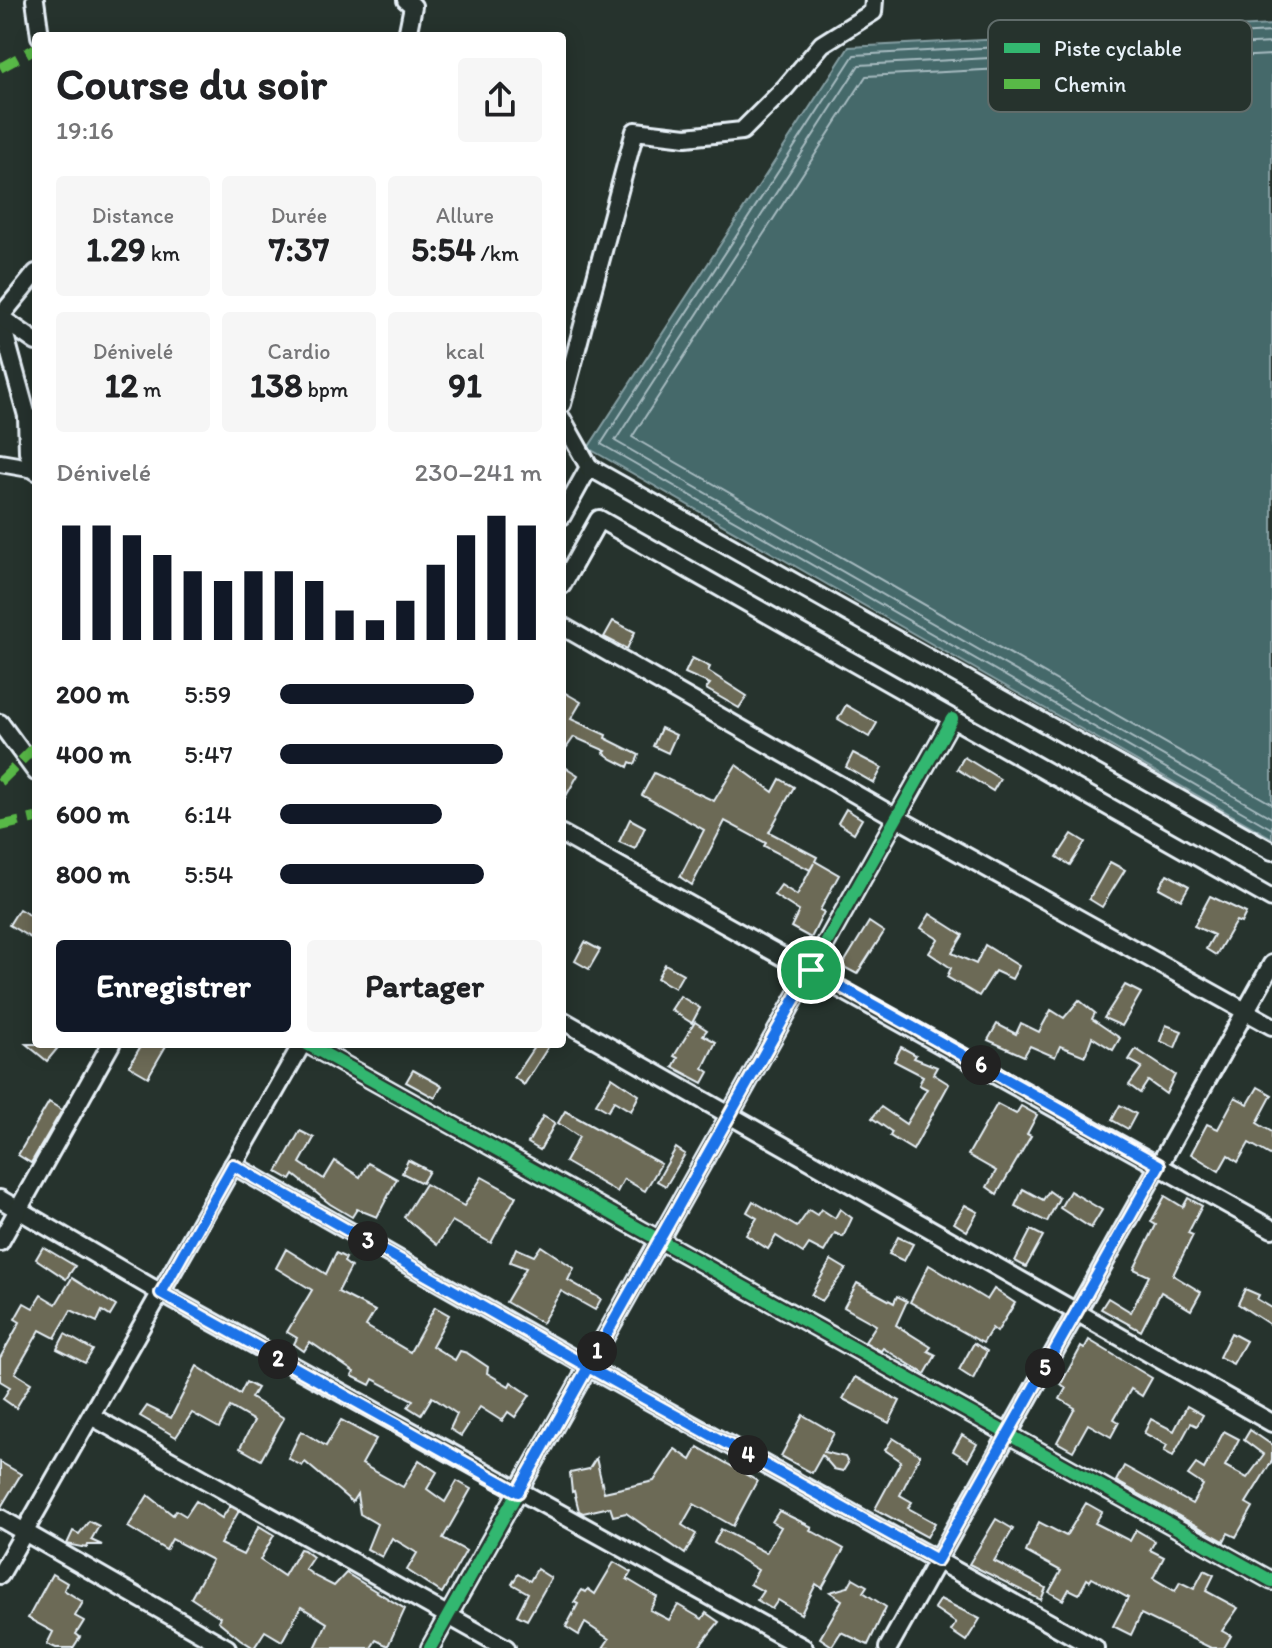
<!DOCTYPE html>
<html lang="fr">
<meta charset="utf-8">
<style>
:root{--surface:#fff;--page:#f6f6f6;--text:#202124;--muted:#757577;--accent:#111827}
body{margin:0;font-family:Itim,sans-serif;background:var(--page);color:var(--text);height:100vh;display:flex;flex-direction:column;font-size:30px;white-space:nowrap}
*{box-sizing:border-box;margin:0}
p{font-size:26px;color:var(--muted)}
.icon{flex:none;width:44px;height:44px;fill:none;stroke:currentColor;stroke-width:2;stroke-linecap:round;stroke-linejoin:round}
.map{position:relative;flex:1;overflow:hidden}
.drawer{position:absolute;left:32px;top:32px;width:534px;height:1016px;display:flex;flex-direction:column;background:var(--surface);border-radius:8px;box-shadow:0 4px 20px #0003}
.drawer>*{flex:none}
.pin{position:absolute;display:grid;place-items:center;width:68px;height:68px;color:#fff;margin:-34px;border:4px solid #fff;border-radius:50%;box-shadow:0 2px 8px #0007}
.km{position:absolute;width:40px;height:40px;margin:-20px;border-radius:50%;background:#222;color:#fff;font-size:22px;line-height:40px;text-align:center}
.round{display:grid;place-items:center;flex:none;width:84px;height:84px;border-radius:8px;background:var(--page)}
.head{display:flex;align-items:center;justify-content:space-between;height:136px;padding:0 24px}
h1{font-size:44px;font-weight:800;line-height:60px}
.stats{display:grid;grid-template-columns:repeat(3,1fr);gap:12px;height:136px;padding:8px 24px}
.stats div{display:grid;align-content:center;border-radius:8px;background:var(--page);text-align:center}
.stats b{font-size:34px;font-weight:800}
.stats small{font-size:22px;font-weight:400}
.stats p{font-size:22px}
.chart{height:224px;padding:16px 24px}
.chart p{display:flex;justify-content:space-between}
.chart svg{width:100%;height:144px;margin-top:8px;stroke:var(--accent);stroke-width:6}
.button{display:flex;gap:16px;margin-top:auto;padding:16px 24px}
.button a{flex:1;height:92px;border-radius:8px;background:var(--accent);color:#fff;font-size:32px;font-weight:800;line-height:92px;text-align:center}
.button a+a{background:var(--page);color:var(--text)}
ul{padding:0 24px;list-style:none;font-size:26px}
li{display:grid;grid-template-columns:128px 96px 1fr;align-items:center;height:60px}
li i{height:20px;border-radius:10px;background:var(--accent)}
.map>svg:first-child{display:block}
.water{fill:#45696b;stroke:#869fa3;stroke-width:2}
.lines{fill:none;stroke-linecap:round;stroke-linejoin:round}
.shore{stroke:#a7bbc0;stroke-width:2}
.building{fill:#6c6a56;stroke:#e8f1f8;stroke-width:2}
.minor-casing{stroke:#e8f1f8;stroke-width:22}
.minor{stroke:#26332d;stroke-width:16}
.quiet{stroke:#58b947;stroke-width:10;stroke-dasharray:20 10;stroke-linecap:butt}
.cycleway-casing{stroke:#26332d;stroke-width:17}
.cycleway{stroke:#33b770;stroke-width:12}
.route-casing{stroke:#fff;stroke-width:16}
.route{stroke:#1a73e8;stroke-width:10}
.key{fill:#26332d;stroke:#606c6a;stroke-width:2}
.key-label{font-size:22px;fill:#e8f1f8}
</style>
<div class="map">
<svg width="1272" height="1648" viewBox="0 0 1272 1648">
<rect width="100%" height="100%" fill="#26332d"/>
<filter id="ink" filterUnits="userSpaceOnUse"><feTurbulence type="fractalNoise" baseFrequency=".0125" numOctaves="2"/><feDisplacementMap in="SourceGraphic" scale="16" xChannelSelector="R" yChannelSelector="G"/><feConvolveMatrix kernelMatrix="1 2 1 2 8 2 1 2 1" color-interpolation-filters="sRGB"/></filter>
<g filter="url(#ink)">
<path class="water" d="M1272,25V838L588,448L849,47Z"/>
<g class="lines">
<g class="shore">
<path d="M1272,32L854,55L601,444L1272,829"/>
<path d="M1272,43L859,65L615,441L1272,818"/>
<path d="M1272,55L866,76L632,437L1272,804"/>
</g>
</g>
<g class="building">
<path d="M613,621L635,632L627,649L604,637Z"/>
<path d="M692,658L710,667L708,671L747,696L739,708L706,689L710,684L685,673Z"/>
<path d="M562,691L581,702L571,719L606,735L605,738L639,755L635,764L630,762L628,767L612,759L604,753L606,751L574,737L562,754Z"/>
<path d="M846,705L877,723L869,737L838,719Z"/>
<path d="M661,728L676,735L668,753L653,746Z"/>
<path d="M853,753L882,768L874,783L846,767Z"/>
<path d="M964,757L1000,779L993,791L957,769Z"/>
<path d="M562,765L578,775L562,803Z"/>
<path d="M736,765L773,792L780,779L794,787L769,832L817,857L815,861L839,875L820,910L824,912L811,938L791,927L799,911L774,895L781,885L797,895L814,863L810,870L764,846L766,843L725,821L692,885L680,877L704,830L642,795L654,773L714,801Z"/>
<path d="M846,809L862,819L854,833L838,823Z"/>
<path d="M630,819L645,827L635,849L619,842Z"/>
<path d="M1072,834L1085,842L1070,865L1057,857Z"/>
<path d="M1110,862L1125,870L1102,907L1089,899Z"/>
<path d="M1167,874L1189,886L1181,900L1159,888Z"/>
<path d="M1210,896L1246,913L1241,923L1236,921L1216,955L1206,949L1214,935L1194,926Z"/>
<path d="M19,909L36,919V941L9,925Z"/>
<path d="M930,914L963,935L952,953L976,964L985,945L1019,966L1012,979L995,971L979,996L947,977L951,968L929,953L938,939L921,928Z"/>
<path d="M869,922L884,932L857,974L842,966Z"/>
<path d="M585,942L600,950L589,969L575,961Z"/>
<path d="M665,964L683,974L675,988L657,978Z"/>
<path d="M1125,985L1141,993L1122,1026L1104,1018Z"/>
<path d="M680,996L700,1008L692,1023L671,1010Z"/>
<path d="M1079,1000L1095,1013L1092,1019L1120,1038L1113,1050L1092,1037L1085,1056L1060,1046L1055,1057L1030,1046L1024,1056L988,1040L997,1024L1016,1034L1021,1023L1039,1032L1051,1010L1064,1018Z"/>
<path d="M695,1022L707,1030L703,1035L716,1042L703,1068L709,1072L703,1083L673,1067L678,1058L674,1056Z"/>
<path d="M1166,1025L1182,1031L1175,1048L1160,1041Z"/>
<path d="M26,1044H61L47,1061Z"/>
<path d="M142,1044H167L148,1077L129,1066Z"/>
<path d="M536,1044H550L524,1085L514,1077Z"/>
<path d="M901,1047L916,1055L914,1058L937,1067L933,1074L949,1084L913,1150L890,1136L892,1132L872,1118L881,1107L906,1124L927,1089L919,1085L923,1076L894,1061Z"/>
<path d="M1136,1049L1175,1075L1166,1094L1148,1081L1140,1093L1129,1085L1142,1067L1129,1060Z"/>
<path d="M413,1070L442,1086L435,1098L406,1082Z"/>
<path d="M612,1077L639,1095L631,1111L614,1101L608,1111L596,1104Z"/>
<path d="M1258,1087L1272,1095L1257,1123L1272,1132V1156L1249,1143L1238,1162L1228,1155L1219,1171L1191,1154L1207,1124L1218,1129L1235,1097L1248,1104Z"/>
<path d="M49,1102L62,1110L31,1163L18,1155Z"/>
<path d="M997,1104L1016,1114L1021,1106L1037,1115L1027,1134L1031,1136L997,1194L987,1187L996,1171L968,1155Z"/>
<path d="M1120,1105L1136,1114L1128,1129L1112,1120Z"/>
<path d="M565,1111L661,1164L645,1191L624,1179L617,1192L565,1162L579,1137L558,1123Z"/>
<path d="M543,1116L555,1123L540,1150L528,1143Z"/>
<path d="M300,1131L314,1138L300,1163L324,1179L335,1161L360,1177L368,1163L397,1179L377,1217L357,1209L352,1217L330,1204L294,1175L291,1180L277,1172Z"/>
<path d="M676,1148L685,1154L666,1186L657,1181Z"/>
<path d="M408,1160L429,1171L422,1183L402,1173Z"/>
<path d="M482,1177L516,1196L491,1243L452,1221L437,1245L404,1217L425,1184L464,1206Z"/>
<path d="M1023,1189L1043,1200L1049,1191L1059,1198L1047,1222L1015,1206Z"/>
<path d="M1070,1191L1102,1210L1091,1228L1060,1208Z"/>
<path d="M1165,1196L1183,1207L1188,1198L1202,1206L1188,1233L1193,1235L1173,1275L1201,1292L1191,1310L1161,1292L1141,1331L1101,1309L1108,1298L1131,1312L1149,1276L1134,1269L1156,1225L1151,1222Z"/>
<path d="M753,1201L797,1227L809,1210L817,1215L821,1209L835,1218L840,1209L852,1218L843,1237L835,1233L824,1252L809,1244L803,1253L776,1236L768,1249L746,1235L757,1218L747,1212Z"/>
<path d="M965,1205L978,1212L967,1231L954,1223Z"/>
<path d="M1031,1230L1043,1236L1026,1267L1015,1261Z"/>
<path d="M898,1237L913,1244L904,1261L889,1254Z"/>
<path d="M541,1246L574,1268L568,1280L601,1299L595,1310L561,1291L542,1323L506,1302L526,1268L510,1262L516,1248L534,1256Z"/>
<path d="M43,1247L75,1266L66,1279L36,1259Z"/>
<path d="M286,1249L326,1274L336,1253L346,1258L344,1262L351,1267L338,1292L375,1311L366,1326L410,1352L435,1307L449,1315L432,1346L455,1360L460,1351L467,1353L488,1367L487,1373L509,1386L511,1382L530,1395L515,1417L508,1412L502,1421L480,1407L461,1436L450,1429L457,1414L432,1397L421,1415L408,1407L413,1400L373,1379L370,1385L352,1376L354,1372L310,1342L304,1351L294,1344L297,1338L287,1332L312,1290L276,1268Z"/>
<path d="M831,1260L846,1269L822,1301L811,1295Z"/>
<path d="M929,1265L987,1300L994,1289L1015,1303L997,1332L992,1328L983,1343L910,1302Z"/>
<path d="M72,1278L116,1306L110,1316L102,1311L97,1322L71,1310L55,1338L40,1330L15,1373L31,1383L16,1408L3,1399L10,1387L0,1381V1358L20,1322L15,1319L24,1303L33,1308L41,1295L56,1304Z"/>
<path d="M857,1283L894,1303L897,1296L907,1301L896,1325L931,1347L928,1351L936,1355L925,1374L883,1348L881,1351L865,1342L876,1325L844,1307Z"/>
<path d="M1245,1289L1259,1295L1257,1299L1272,1308V1326L1238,1304Z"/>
<path d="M1231,1333L1246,1341L1233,1364L1219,1357Z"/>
<path d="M65,1334L93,1350L85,1363L57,1349Z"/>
<path d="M1089,1340L1152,1378L1142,1396L1131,1389L1114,1419L1119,1422L1111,1437L1088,1424L1073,1451L1057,1442L1075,1408L1060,1399L1066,1388L1061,1384L1081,1347L1084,1349Z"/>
<path d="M974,1343L987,1351L973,1379L959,1370Z"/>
<path d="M197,1366L240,1394L246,1382L257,1388L251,1398L284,1418L261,1460L240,1448L254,1421L230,1407L219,1428L192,1413L176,1437L140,1416L147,1406L171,1418Z"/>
<path d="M855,1377L900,1401L889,1423L843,1399Z"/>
<path d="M1187,1406L1203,1415L1197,1426L1191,1423L1173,1456L1164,1451L1167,1445L1144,1433L1151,1419L1174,1431Z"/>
<path d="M803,1415L834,1433L824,1452L845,1457L848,1463L843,1471L834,1469L822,1455L812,1473L781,1456Z"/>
<path d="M341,1420L376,1439L362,1464L403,1487L419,1460L437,1472L427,1489L445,1502L457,1481L471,1489L443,1538L466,1551L442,1593L407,1570L417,1553L392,1538L382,1557L367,1549L377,1524L360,1514L357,1494L352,1502L305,1462L302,1466L288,1458L301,1431L326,1446Z"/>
<path d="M1250,1430L1272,1445V1461L1246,1503L1253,1507L1236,1537L1228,1533L1224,1541L1116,1481L1124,1466L1192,1504L1203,1485L1188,1475L1196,1464L1204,1469L1224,1431L1239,1439L1225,1466L1247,1478L1264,1455L1244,1440Z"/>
<path d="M962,1435L977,1444L968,1460L953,1451Z"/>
<path d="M893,1438L920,1455L900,1495L912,1502L908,1508L935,1523L927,1537L875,1509L901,1461L885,1450Z"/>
<path d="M698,1447L757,1481L733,1526L694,1504L682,1525L696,1534L685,1554L626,1513L613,1516L610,1507L583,1513L579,1511L574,1491L572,1492L570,1473L589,1469L596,1458L604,1492L654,1481L675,1449L691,1460Z"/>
<path d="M0,1462L21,1474L1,1507H0Z"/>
<path d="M148,1495L173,1515L176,1510L186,1516L196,1501L222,1518L230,1506L239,1511L220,1544L243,1555L259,1526L274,1535L260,1560L284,1576L300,1549L304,1550L313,1557L305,1569L316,1577L334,1586L346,1573L405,1609L388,1646L376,1640L371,1648H315L327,1623L301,1607L282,1641L265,1631L254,1648L240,1639L218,1621L220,1617L191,1598L212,1560L172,1539L166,1550L128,1527Z"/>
<path d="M1086,1503L1102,1512L1095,1523L1130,1541L1136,1530L1155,1541L1150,1550L1164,1557L1153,1578L1175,1591L1180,1582L1194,1589L1204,1570L1214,1575L1206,1591L1238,1608L1222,1631L1231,1636L1224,1648H1211L1141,1614L1131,1635L1113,1626L1128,1598L1092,1578L1090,1581L1087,1579L1079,1594L1069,1589L1063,1600L1049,1592L1061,1571L1026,1552L1033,1534L1039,1522L1066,1536Z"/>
<path d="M779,1511L812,1527L810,1530L844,1549L822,1588L816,1584L801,1614L778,1600L772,1609L757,1600L763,1591L750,1584L758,1570L714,1543L721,1529L766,1553L781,1527L772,1522Z"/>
<path d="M996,1519L1013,1529L994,1561L1046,1588L1041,1600L969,1564Z"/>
<path d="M89,1521L99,1526L91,1540L102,1545H88L87,1548L67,1544L73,1531L79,1534Z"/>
<path d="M614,1562L631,1572L627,1579L657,1597L650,1610L669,1620L678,1605L702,1619L706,1613L719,1622L698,1648H603L609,1639L585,1623L579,1635L566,1627L578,1604L574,1602L582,1590L586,1592L588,1589L595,1594Z"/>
<path d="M537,1569L551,1578L527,1620L517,1615L528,1593L512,1584L518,1574L530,1581Z"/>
<path d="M52,1574L67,1583L64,1590L83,1602L75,1616L84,1621L76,1634L80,1637L73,1648H56L47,1644L53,1632L28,1618Z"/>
<path d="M853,1578L867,1586L863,1592L886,1607L868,1645L841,1632L832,1646L820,1638L842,1600L830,1592L848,1587Z"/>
<path d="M940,1599L980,1619L966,1641L951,1631L956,1623L934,1608Z"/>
</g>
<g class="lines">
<defs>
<g id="minor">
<path d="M35,0L40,36"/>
<path d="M406,0L413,6L407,36"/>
<path d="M0,317L27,416L28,452L36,471"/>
<path d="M0,317L36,273"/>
<path d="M0,317L36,342"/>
<path d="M562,404L635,131L686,137L742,131L785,88L822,44L873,12L874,0"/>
<path d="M562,419L589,467L562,516"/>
<path d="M0,463L35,469"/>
<path d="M589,467L1272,851"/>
<path d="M562,585L599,519L1272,899"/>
<path d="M562,626L897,818L1272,1026"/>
<path d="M0,723L36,772"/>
<path d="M562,834L1272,1229"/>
<path d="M562,1020L1272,1423"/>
<path d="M307,1044L1272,1581"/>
<path d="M233,1165L588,1367L1095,1648"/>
<path d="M0,1199L161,1293L804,1648"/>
<path d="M0,1242L111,1044"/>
<path d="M91,1416L506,1648"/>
<path d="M0,1518L227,1648"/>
<path d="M0,1575L302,1044"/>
<path d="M430,1648L952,719"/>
<path d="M888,1648L1272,964"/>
</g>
</defs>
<use href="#minor" class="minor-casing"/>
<use href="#minor" class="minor"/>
<g class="quiet">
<path d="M0,68L36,48"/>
<path d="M0,782L36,746"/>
<path d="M0,826L36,818"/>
</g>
<defs>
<g id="cycleway">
<path d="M307,1044L1272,1581"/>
<path d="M430,1648L952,719"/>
</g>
</defs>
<use href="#cycleway" class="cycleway-casing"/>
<use href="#cycleway" class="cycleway"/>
</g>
</g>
<g class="lines" filter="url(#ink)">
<defs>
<path id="route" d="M811,970C713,1144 616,1318 518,1492L161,1293L233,1165L588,1367L937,1560L1159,1165L811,970"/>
</defs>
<use href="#route" class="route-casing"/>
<use href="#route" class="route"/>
</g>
<rect x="988" y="20" width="264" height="92" rx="12" class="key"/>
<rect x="1004" y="43" width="36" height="10" fill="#33b770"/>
<rect x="1004" y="79" width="36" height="10" fill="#58b947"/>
<g class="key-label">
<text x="1054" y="56">Piste cyclable</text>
<text x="1054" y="92">Chemin</text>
</g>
</svg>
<div class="pin" style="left:811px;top:970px;background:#1e9e55"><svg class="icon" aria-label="arrive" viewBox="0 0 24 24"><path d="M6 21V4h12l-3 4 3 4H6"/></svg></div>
<b class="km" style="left:597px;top:1351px">1</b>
<b class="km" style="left:278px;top:1359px">2</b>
<b class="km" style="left:368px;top:1241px">3</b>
<b class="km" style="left:748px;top:1455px">4</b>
<b class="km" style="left:1045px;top:1368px">5</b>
<b class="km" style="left:981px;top:1065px">6</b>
<section class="drawer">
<div class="head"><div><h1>Course du soir</h1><p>19:16</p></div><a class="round"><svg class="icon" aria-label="share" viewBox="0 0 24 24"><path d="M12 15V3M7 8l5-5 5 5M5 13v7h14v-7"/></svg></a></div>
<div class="stats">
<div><p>Distance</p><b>1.29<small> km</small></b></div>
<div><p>Durée</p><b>7:37</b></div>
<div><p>Allure</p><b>5:54<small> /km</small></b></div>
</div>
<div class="stats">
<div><p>Dénivelé</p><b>12<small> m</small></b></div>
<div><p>Cardio</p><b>138<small> bpm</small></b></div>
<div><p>kcal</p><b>91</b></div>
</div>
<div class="chart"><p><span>Dénivelé</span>230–241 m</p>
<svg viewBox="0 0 160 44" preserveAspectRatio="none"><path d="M5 44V9M15 44V9M25 44V12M35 44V18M45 44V23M55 44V26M65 44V23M75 44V23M85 44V26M95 44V35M105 44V38M115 44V32M125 44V21M135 44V12M145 44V6M155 44V9"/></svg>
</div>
<ul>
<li><b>200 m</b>5:59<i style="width:74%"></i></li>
<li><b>400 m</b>5:47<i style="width:85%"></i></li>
<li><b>600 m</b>6:14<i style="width:62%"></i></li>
<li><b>800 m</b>5:54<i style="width:78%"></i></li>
</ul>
<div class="button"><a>Enregistrer</a><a>Partager</a></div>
</section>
</div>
